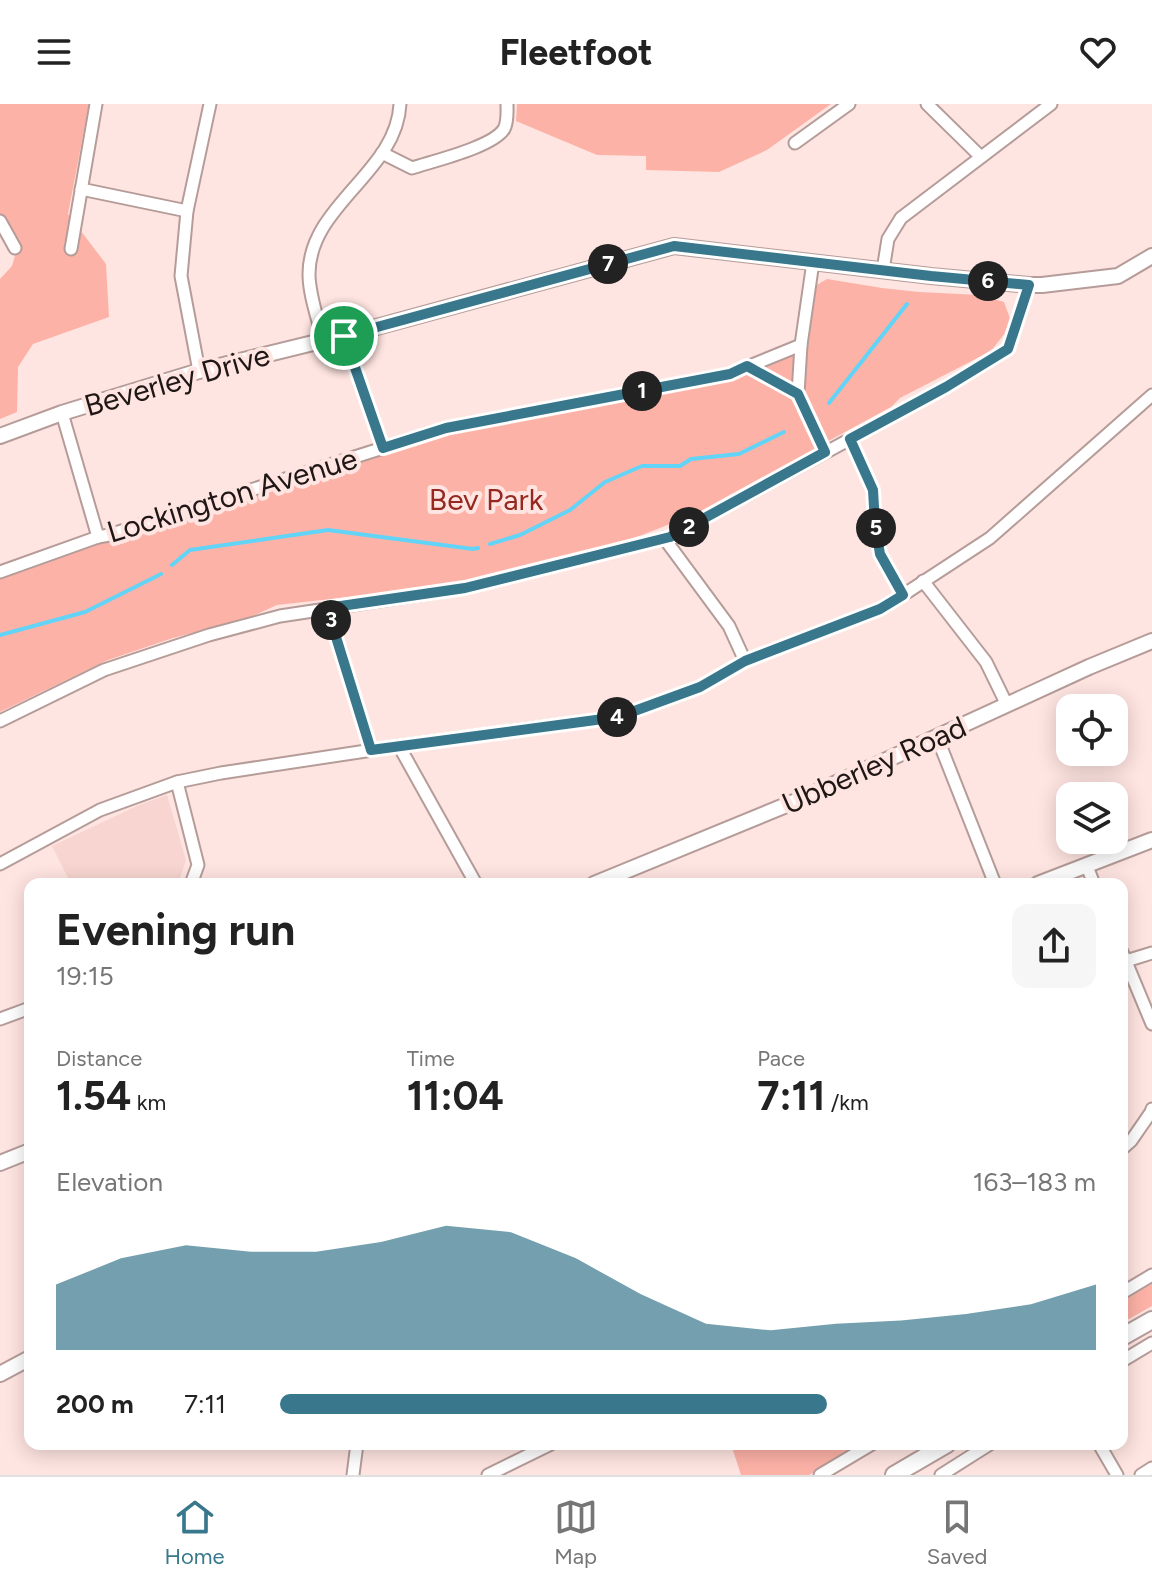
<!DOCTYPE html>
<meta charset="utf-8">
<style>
:root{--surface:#fff;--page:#f6f6f6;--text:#222;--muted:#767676;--line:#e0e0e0;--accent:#38778c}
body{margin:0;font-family:Figtree,sans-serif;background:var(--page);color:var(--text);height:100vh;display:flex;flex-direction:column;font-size:30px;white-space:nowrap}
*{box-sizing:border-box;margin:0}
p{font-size:26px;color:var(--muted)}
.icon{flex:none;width:44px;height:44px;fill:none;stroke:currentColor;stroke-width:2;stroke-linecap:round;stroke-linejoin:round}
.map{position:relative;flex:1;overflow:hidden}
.sheet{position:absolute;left:24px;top:774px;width:1104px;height:572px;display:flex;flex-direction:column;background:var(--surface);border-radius:16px;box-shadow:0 4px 20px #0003}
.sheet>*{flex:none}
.buttons{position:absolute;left:1056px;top:590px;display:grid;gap:16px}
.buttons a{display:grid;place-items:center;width:72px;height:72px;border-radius:16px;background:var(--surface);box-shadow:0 4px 20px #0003;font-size:40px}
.pin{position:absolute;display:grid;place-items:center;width:68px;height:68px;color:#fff;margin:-34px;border:4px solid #fff;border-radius:50%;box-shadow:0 2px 8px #0007}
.km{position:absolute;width:40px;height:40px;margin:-20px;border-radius:50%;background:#222;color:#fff;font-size:22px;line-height:40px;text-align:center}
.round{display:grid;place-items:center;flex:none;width:84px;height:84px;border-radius:16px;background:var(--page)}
.headline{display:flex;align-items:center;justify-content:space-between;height:136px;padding:0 32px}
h1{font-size:44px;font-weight:700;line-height:60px}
.stats{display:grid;grid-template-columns:repeat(3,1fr);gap:12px;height:136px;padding:8px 32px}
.stats div{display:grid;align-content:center}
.stats b{font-size:40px;font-weight:700}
.stats small{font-size:22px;font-weight:400}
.stats p{font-size:22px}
.chart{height:224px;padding:16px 32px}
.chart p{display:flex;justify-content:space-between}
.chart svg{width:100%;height:144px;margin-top:8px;fill:var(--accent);opacity:.7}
ul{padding:0 32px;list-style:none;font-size:26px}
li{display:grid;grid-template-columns:128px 96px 1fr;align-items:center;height:60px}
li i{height:20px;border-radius:10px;background:var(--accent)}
header{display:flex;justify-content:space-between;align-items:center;height:104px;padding:0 32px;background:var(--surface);font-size:36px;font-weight:700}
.menu{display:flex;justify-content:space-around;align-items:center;height:112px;border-top:2px solid var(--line);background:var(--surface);font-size:22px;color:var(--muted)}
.menu a{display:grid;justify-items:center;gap:4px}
.menu .current{color:var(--accent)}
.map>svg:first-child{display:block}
.built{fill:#f8d5d0}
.green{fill:#fdb2a7}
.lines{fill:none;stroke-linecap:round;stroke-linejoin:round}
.stream{stroke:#61d4f8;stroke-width:4}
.minor-casing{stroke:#b59c99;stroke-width:15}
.tertiary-casing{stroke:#b59c99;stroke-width:18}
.primary-casing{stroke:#b59c99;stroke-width:20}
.minor{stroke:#fff;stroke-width:11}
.tertiary{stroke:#fff;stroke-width:14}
.primary{stroke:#fff;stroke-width:16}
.route-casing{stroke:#fff;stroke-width:16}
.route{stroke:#38778c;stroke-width:10}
.labels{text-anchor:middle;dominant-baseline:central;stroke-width:8;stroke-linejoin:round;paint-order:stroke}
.street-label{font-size:30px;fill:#1f1715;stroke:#ffe5e1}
.park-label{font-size:30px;fill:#952922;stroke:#ffe5e1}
</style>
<header><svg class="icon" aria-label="menu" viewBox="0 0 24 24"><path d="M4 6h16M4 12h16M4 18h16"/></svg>Fleetfoot<svg class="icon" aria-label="heart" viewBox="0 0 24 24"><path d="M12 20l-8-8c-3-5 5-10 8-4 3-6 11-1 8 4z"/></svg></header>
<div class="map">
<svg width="1152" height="1371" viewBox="0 0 1152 1371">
<rect width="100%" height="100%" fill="#ffe5e1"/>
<path class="built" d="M167,691L186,756L178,780H71L52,742L139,701Z"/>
<g class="green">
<path d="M0,0H89L68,110L106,160L109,213L33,240L18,263L17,308L0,315V175L12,162L17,145L0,112Z"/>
<path d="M517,0H831L767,46L719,68L646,66V52L597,51L516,17Z"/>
<path d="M827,175L882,184L919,188L980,191L1004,198L1012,220L991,247L900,294L891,303L821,341L801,356L703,407L642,431L568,454L491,470L439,483L277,501L246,515L173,534L108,556L0,608V475L111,435L410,339L473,322L748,271L808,245L815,182Z"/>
<path d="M1152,1179V1202L1129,1215L1122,1214V1198Z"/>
<path d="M731,1340H861L809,1371H741Z"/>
</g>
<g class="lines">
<g class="stream">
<path d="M829,299L907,200"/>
<path d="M490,440L520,431L570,406L605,378L642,362H680L691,355L739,350L784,328"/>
<path d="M172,461L190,446L328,426L473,445L478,444"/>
<path d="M0,531L85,508L161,470"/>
</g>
<defs>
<g id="minor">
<path d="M927,0L981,53"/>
<path d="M795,39L849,0"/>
<path d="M382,49L412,64C433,57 493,43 504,25C508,18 507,8 507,0"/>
<path d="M81,85L187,107"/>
<path d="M0,117L15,144"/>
<path d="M71,145L96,0"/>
<path d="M813,158L801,241L798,290L825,348"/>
<path d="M883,166L888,135L901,114L1051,0"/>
<path d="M344,232L383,344"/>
<path d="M323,236C318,215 309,191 309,170C309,101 397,68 400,0"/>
<path d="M747,262L798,290"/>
<path d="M199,267L181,172L187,107L210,0"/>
<path d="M62,309L98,433"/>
<path d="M850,335L873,386L875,420L880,450L903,491"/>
<path d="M664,434L729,522L745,557"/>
<path d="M0,468L98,433L109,431L446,324L730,270L801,241"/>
<path d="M923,477L986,558L1007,601"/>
<path d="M327,504L371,646"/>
<path d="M0,617L104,566L209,531L280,512L465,484L670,433L946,283L1008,245L1029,181"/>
<path d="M937,633L995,780"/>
<path d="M399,642L476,780"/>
<path d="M177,678L198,761L191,780"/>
<path d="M0,760L100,706L177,678L221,669L399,642L618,613L700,583L745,557L880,505L903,491L990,434L1152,291"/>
<path d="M1086,760L1094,780"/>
<path d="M1122,848L1152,920"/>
<path d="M1126,857L1152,849"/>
<path d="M0,915L30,904"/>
<path d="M1122,1045L1131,1037L1151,1008L1152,1005"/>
<path d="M1122,1189L1152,1171"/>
<path d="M1122,1257L1152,1239"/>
<path d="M1099,1340L1117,1371"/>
<path d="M353,1371L357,1340"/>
<path d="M488,1371L551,1340"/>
<path d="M820,1371L872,1340"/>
<path d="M941,1371L990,1340"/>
<path d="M1141,1371L1152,1364"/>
</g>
<g id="tertiary">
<path d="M0,332L62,309L199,267L362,227L674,142L931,172L1029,181H1042L1118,172L1152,152"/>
<path d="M594,780L806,693L1089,563L1152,537"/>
<path d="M1038,780L1152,736"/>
<path d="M0,1059L30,1047"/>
<path d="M0,1270L30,1254"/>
</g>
<g id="primary">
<path d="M1122,1233L1152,1216"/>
<path d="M894,1371L947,1340"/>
</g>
</defs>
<use href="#minor" class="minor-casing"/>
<use href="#tertiary" class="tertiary-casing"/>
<use href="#primary" class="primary-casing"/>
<use href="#minor" class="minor"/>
<use href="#tertiary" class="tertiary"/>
<use href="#primary" class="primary"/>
</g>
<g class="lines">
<defs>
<path id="route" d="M674,142L931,172L1029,181L1008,245L946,283L850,335L873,386L875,420L880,450L903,491L880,505L745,557L700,583L618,613L371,646L327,504L465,484L670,433L825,348L798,290L747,262L730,270L446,324L383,344L344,232Z"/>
</defs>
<use href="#route" class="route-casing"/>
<use href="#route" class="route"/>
</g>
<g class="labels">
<g class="street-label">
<text transform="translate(177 276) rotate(-16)">Beverley Drive</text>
<text transform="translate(232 391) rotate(-17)">Lockington Avenue</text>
<text transform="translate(874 661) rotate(-24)">Ubberley Road</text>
</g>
<g class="park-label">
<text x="486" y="395">Bev Park</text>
</g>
</g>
</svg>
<div class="buttons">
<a><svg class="icon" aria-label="locate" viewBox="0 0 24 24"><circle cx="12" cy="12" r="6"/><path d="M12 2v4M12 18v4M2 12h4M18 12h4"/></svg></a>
<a><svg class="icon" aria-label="layers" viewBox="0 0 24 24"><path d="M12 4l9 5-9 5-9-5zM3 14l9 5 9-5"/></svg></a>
</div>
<div class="pin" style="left:344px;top:232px;background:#1e9e55"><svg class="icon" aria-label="arrive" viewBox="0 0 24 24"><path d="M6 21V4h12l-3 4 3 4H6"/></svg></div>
<b class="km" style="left:642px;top:287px">1</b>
<b class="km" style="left:689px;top:423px">2</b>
<b class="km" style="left:331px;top:516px">3</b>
<b class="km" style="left:617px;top:613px">4</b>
<b class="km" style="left:876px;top:424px">5</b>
<b class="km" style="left:988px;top:177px">6</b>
<b class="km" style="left:608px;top:160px">7</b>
<section class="sheet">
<div class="headline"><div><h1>Evening run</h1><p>19:15</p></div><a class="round"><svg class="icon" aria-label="share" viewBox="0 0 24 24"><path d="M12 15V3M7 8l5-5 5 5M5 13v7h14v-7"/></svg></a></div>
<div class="stats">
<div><p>Distance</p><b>1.54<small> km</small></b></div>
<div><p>Time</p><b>11:04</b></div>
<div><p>Pace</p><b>7:11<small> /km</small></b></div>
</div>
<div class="chart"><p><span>Elevation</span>163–183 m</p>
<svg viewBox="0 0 160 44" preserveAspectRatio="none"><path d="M0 44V24L10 16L20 12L30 14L40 14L50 11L60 6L70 8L80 16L90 27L100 36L110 38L120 36L130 35L140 33L150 30L160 24V44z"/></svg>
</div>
<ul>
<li><b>200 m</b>7:11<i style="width:67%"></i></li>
</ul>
</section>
</div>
<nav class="menu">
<a class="current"><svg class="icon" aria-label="home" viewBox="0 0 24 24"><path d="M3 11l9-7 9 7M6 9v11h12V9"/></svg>Home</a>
<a><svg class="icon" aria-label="map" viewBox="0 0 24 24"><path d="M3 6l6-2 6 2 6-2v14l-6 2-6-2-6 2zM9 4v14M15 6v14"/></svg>Map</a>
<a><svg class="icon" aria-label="saved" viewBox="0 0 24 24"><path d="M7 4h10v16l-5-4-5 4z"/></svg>Saved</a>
</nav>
